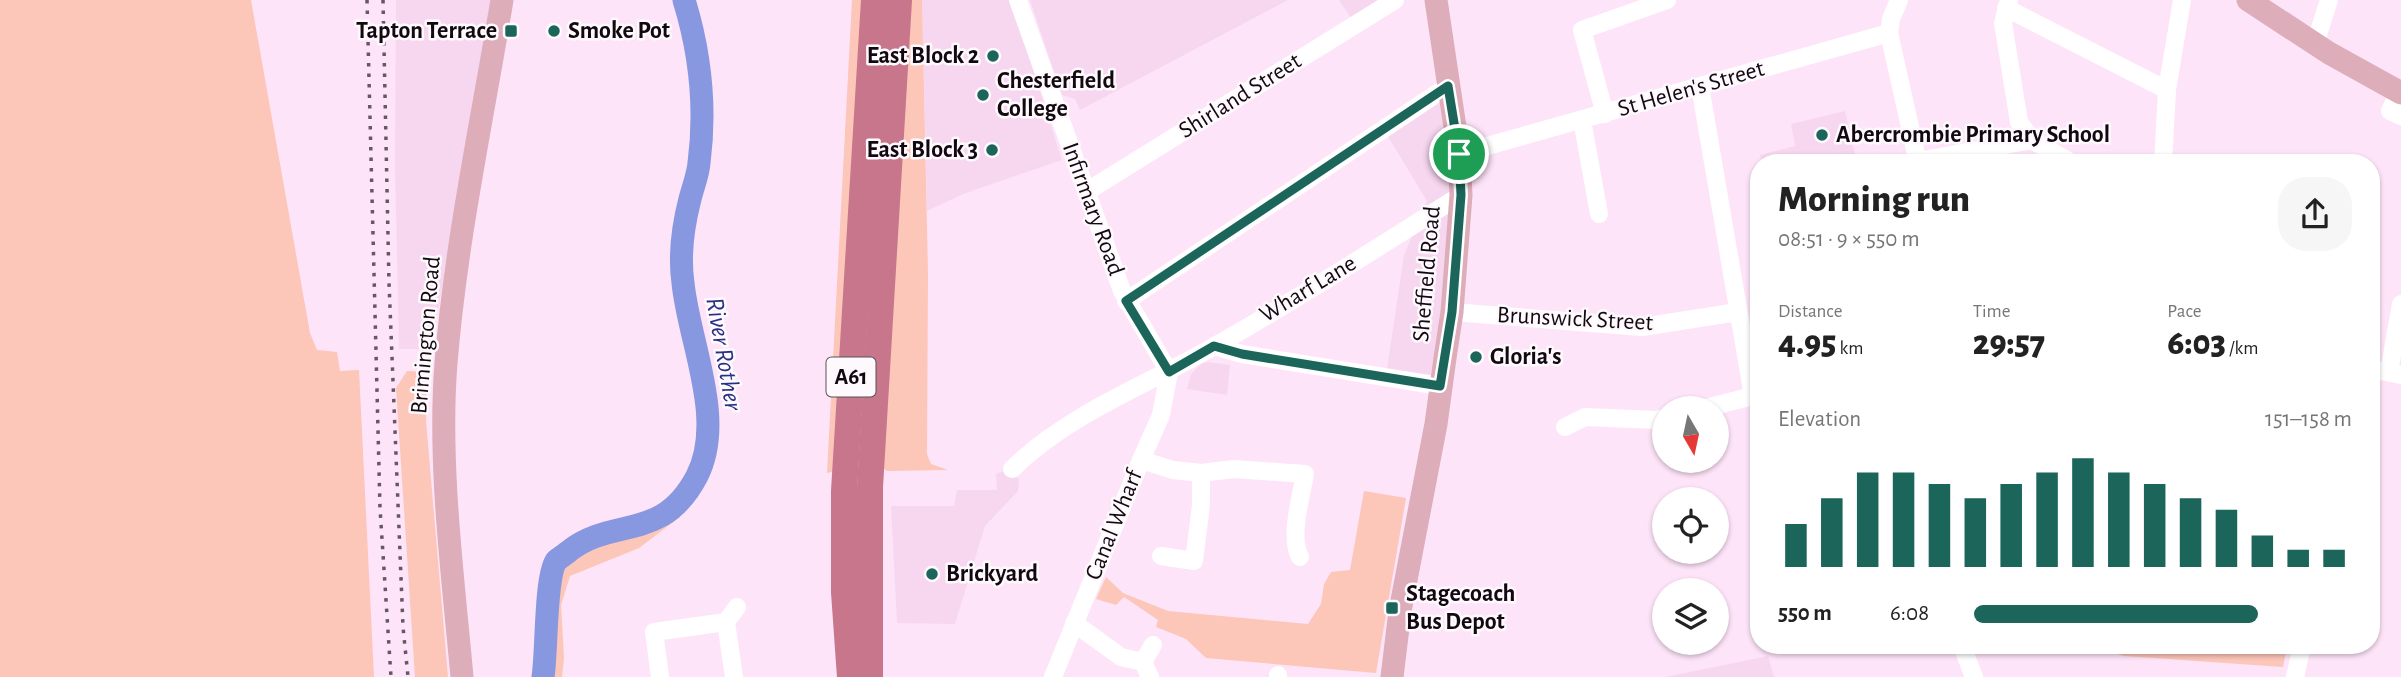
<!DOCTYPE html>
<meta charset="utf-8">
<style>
:root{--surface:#fff;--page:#f6f6f6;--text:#222;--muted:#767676;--accent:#1b655b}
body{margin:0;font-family:"Alegreya Sans",sans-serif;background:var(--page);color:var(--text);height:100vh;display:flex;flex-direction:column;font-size:26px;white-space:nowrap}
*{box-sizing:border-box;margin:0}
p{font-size:23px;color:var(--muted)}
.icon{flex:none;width:38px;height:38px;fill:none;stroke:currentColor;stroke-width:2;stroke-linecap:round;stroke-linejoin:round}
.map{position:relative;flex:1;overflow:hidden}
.side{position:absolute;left:1750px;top:154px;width:630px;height:500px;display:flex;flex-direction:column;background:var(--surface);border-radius:28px;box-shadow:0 2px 5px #0004}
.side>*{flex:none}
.needle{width:46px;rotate:171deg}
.buttons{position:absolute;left:1652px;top:396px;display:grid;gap:14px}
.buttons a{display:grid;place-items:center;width:77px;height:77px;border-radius:50%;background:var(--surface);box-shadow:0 2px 5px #0004;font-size:35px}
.pin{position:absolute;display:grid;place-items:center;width:60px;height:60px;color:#fff;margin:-30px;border:4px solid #fff;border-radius:50%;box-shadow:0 2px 7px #0007}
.round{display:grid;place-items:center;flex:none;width:74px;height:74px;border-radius:28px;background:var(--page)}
.head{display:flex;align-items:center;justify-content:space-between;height:119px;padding:0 28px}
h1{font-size:38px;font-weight:800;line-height:52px}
.stats{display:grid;grid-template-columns:repeat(3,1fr);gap:10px;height:119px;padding:7px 28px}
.stats div{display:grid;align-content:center}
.stats b{font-size:35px;font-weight:800}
.stats small{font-size:19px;font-weight:400}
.stats p{font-size:19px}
.chart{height:196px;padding:14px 28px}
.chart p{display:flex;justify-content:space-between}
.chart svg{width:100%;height:126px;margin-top:7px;stroke:var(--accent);stroke-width:6}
ul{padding:0 28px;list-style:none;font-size:23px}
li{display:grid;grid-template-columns:112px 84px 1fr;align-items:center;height:52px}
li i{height:18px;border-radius:9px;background:var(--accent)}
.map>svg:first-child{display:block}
.built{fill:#f7d7f0}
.green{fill:#fcc6b9}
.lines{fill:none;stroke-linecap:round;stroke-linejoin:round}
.river{stroke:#8798e0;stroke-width:23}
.minor{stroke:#fff;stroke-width:18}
.major{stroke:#ddadba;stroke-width:23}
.highway{stroke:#c7768c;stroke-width:26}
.rail{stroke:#665863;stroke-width:3.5;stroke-dasharray:3.5 7;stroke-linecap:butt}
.route-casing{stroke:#fff;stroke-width:14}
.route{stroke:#1b655b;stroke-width:9}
.poi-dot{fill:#1b655b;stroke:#fef9fd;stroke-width:2.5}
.labels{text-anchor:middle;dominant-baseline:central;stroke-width:5;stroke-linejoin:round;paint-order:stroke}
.shield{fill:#fef9fd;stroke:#585156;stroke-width:2}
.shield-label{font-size:23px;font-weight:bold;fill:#11090f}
.poi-label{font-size:24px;font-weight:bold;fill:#11090f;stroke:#fef9fd;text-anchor:start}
.street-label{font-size:24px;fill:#11090f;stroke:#fef9fd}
.water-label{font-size:26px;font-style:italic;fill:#283083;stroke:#fef9fd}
</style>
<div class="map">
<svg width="2401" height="677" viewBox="0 0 2401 677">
<rect width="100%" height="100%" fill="#fee4f8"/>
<g class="built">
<path d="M396,0H492L488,37L431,349H399L395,164Z"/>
<path d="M922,0H1011L1062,160L963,194L927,211Z"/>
<path d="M1030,0H1288L1080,110L1075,99L1062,95Z"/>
<path d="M1339,0H1395L1355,24Z"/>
<path d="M1446,98L1456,220L1431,375L1387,369L1404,255L1427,201L1386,133Z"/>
<path d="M1845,111L1857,163H1762L1760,155L1795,146L1791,124Z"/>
<path d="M1208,362L1230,365L1227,395L1187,389L1191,374L1202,363Z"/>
<path d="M1006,470L1019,479L1018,491L985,526L955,624L897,623L891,506H954L957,490H997L996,474Z"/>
<path d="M1768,656L1774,677H1665Z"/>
</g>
<g class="green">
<path d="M0,0H251L310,333L317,350L337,352L340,371L359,370L374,677H0Z"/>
<path d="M852,0H864L835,471L827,473Z"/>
<path d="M904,0H922L928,273L927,454L931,464L948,470L887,471L878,463Z"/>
<path d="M407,371L427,372L426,421L448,677H415L396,388Z"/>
<path d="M1364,491L1406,498L1376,673L1206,658L1186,639L1156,627L1158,620L1124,597L1116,605L1096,599L1106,577L1123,593L1168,611L1308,624L1321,604L1324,584L1331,572L1350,570Z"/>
<path d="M679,511L680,517L639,548L570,576L561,605L564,658L562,677H550L556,588L562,565C600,543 641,533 679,511Z"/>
<path d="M2089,646H2287L2283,667L2124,656Z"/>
</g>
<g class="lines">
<path class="river" d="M543,677C547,652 545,578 556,561C559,558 566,554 569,551C614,516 662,543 697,476C726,419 689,343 683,283C679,255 683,226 690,199C693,187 698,175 699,163C706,109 700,52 684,0"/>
<g class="minor">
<path d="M1018,0L1122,291L1169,372"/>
<path d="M2009,0L2003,23L2019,122L2032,140L2072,163"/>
<path d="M2006,8L2167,90"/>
<path d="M1889,33L1918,163"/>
<path d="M2315,44L2329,0"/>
<path d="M1700,86L1753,396L1706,408"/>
<path d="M2399,92L2390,111L2401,116"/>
<path d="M1605,114L1582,30L1667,0"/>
<path d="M1582,120L1599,214"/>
<path d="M1459,154L1889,33L1891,19L1899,0"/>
<path d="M1918,161L2032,140"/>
<path d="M2163,163L2167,90L2182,0"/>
<path d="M1086,192L1395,0"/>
<path d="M1126,301L1448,86"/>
<path d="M1452,312L1642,327L1738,312"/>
<path d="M1214,346L1242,354L1440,386"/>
<path d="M2371,369L2401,375"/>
<path d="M2389,372L2401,304"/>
<path d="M1565,427L1585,417L1657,420L1664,418"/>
<path d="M1141,460L1173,470L1201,473L1234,469L1305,474C1301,497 1289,538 1300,557"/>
<path d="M1012,469C1066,416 1141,387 1206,351C1293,302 1377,248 1461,195"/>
<path d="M1161,556L1194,561L1201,505V473"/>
<path d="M726,622L734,677"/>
<path d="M1074,623L1121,657L1143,662L1150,677"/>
<path d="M1962,646L1974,677"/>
<path d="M1143,662L1153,645"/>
<path d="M1278,675V677"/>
<path d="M660,677L654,632L726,622L737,607"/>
<path d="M1053,677L1141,460L1161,415L1169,372"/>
<path d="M2295,677L2302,646"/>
</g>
<g class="major">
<path d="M2248,0L2329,53L2401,93"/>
<path d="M462,677C453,577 438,463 446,363C456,241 482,121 502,0"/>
<path d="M1392,677L1400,611L1436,424L1445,358L1452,312L1461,195L1459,154L1436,0"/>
</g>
<g class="highway">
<path d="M850,677L844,592V491L874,0"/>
<path d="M870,677V487L899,0"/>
</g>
<g class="rail">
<path d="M367,0L380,508L391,677"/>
<path d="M383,0L389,283L403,627L408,677"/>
</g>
</g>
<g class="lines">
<defs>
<path id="route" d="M1448,86L1459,154L1461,195L1452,312L1440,386L1242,354L1214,346L1169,372L1126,301Z"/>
</defs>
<use href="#route" class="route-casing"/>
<use href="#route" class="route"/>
</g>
<g class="poi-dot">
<rect x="504" y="24" width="14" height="14" rx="3.5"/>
<circle cx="554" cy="31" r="7"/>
<circle cx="993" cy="56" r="7"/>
<circle cx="983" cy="95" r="7"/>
<circle cx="1822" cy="135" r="7"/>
<circle cx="992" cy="150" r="7"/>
<circle cx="1476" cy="357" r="7"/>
<circle cx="932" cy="574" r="7"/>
<rect x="1385" y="601" width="14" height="14" rx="3.5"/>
</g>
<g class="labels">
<rect class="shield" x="826.5" y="357.5" width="49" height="39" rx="5"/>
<g class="shield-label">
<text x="851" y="377">A61</text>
</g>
<g class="poi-label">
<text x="497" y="31" text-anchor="end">Tapton Terrace</text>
<text x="568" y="31">Smoke Pot</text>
<text x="979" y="56" text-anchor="end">East Block 2</text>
<text x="997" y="81">Chesterfield<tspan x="997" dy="28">College</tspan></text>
<text x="1836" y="135">Abercrombie Primary School</text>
<text x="978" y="150" text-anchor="end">East Block 3</text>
<text x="1490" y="357">Gloria's</text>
<text x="946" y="574">Brickyard</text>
<text x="1406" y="594">Stagecoach<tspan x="1406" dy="28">Bus Depot</tspan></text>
</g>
<g class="street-label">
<text transform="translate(1691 89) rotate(-16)">St Helen's Street</text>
<text transform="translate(1240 96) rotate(-32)">Shirland Street</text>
<text transform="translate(1093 209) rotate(70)">Infirmary Road</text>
<text transform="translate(1427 274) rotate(-85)">Sheffield Road</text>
<text transform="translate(1308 289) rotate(-31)">Wharf Lane</text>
<text transform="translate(1575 319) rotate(3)">Brunswick Street</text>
<text transform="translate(426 335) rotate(-85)">Brimington Road</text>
<text transform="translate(1114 525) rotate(-68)">Canal Wharf</text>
</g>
<g class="water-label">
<text transform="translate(724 354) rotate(80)">River Rother</text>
</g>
</g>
</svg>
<div class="buttons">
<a><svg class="needle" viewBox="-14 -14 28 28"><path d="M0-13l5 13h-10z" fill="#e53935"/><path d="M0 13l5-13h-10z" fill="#767676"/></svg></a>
<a><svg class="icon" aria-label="locate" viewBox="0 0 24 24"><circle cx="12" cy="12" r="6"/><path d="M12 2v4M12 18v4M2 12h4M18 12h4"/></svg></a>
<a><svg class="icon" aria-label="layers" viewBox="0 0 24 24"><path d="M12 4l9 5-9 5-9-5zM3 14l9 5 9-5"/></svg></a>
</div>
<div class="pin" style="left:1459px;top:154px;background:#1e9e55"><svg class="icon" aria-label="arrive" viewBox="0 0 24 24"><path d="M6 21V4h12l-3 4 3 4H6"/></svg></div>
<section class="side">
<div class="head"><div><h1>Morning run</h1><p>08:51 · 9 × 550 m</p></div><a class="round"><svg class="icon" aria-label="share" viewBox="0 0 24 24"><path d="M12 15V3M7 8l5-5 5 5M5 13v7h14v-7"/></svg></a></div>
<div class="stats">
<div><p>Distance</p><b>4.95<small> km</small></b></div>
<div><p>Time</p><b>29:57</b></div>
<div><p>Pace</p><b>6:03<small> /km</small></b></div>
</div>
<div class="chart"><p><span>Elevation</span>151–158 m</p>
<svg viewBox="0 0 160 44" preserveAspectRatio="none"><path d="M5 44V29M15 44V20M25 44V11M35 44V11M45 44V15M55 44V20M65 44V15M75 44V11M85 44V6M95 44V11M105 44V15M115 44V20M125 44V24M135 44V33M145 44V38M155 44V38"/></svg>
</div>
<ul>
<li><b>550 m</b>6:08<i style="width:75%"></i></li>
</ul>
</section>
</div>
